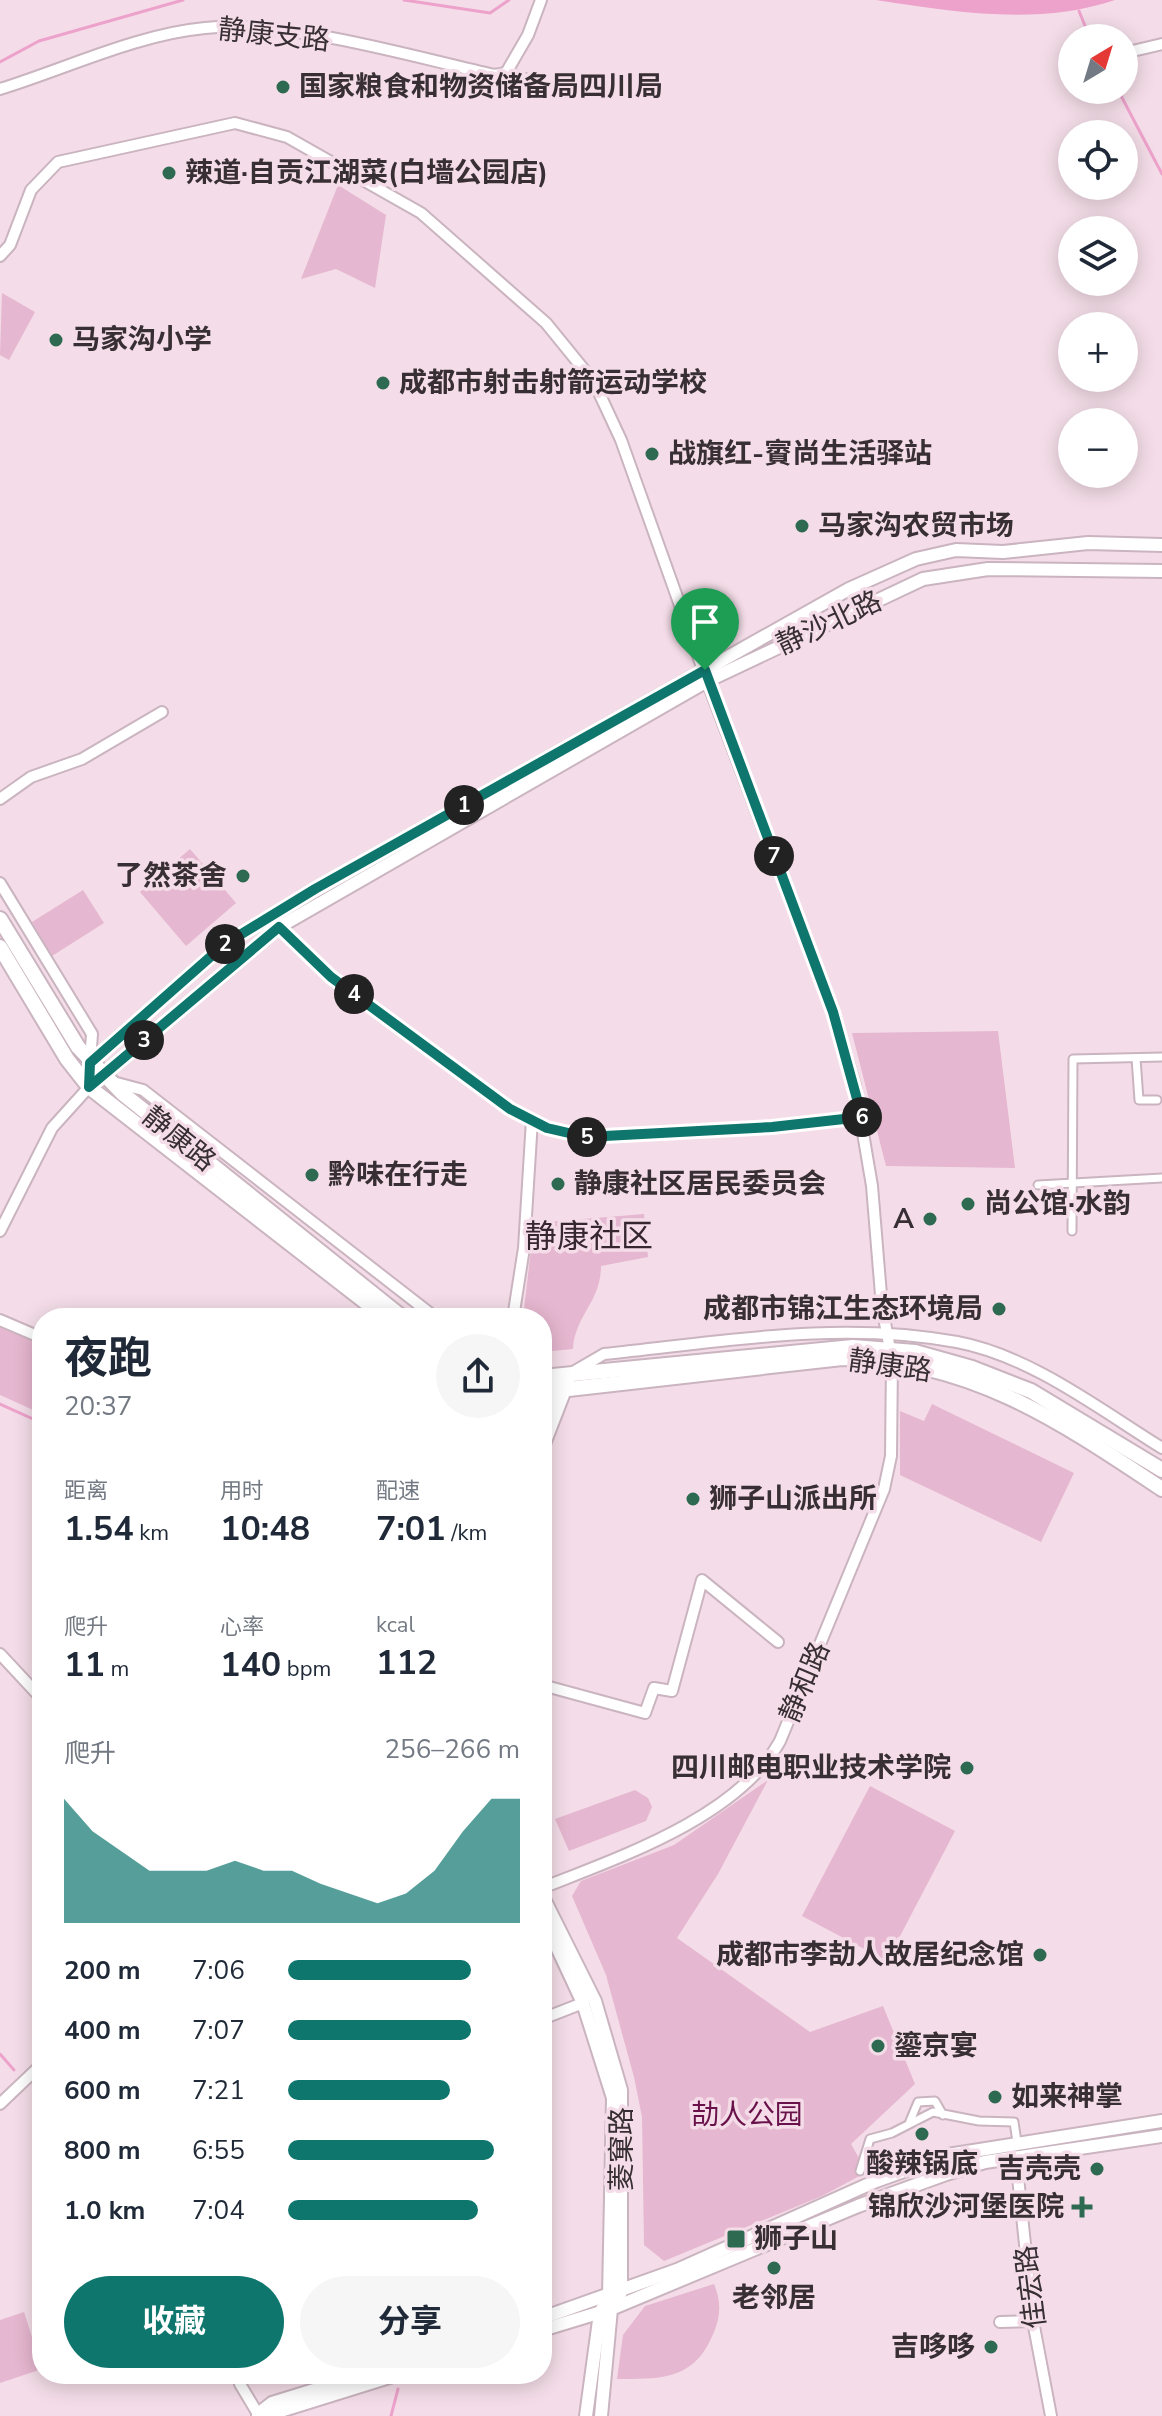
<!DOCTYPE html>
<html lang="zh">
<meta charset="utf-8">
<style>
:root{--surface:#fff;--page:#f6f6f7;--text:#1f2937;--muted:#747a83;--accent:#0f766e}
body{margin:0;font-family:"Nunito Sans","Noto Sans SC",sans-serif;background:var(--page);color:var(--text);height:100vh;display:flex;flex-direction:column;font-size:30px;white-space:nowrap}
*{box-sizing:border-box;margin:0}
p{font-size:26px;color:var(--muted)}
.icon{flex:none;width:44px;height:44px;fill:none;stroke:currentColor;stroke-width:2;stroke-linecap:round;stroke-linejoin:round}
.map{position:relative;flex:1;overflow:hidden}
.side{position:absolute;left:32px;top:1308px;width:520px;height:1076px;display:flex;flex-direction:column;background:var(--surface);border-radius:32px;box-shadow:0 4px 20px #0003}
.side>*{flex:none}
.needle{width:52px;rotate:38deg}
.controls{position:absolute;left:1058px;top:24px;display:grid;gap:16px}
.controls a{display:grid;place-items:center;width:80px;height:80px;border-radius:50%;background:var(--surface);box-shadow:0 4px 20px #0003;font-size:40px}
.pin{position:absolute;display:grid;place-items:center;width:68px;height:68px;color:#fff;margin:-82px -34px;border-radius:50% 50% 50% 0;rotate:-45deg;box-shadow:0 0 8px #0007}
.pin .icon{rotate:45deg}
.km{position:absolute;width:40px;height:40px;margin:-20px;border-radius:50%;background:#222;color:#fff;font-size:22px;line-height:40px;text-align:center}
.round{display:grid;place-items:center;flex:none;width:84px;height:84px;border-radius:42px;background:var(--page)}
.head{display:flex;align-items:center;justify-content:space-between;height:136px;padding:0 32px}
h1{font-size:44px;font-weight:700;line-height:60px}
.figures{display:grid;grid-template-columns:repeat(3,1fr);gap:12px;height:136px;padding:8px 32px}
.figures div{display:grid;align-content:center}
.figures b{font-size:34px;font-weight:700}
.figures small{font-size:22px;font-weight:400}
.figures p{font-size:22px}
.chart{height:224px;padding:16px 32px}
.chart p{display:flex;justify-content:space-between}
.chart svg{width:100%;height:144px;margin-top:8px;fill:var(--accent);opacity:.7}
.primary-button{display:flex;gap:16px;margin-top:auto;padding:16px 32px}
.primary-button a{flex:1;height:92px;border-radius:48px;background:var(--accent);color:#fff;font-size:32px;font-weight:700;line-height:92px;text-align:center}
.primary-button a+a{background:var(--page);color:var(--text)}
ul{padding:0 32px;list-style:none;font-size:26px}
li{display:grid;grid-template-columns:128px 96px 1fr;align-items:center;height:60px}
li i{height:20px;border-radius:10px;background:var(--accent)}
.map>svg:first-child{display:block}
.green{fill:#e6b7d0}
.water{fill:#eda2cb}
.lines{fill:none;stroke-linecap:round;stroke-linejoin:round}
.stream{stroke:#eda2cb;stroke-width:3}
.pedestrian-casing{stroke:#cab4bf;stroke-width:11}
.minor-casing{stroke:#cab4bf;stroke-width:14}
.tertiary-casing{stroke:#cab4bf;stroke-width:16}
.secondary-casing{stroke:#cab4bf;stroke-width:18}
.pedestrian{stroke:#fff;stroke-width:7}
.minor{stroke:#fff;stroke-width:10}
.tertiary{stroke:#fff;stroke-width:12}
.secondary{stroke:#fff;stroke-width:14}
.route-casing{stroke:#fff;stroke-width:16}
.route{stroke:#0f766e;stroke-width:10}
.poi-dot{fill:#2e6952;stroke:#f4dde8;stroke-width:3}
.labels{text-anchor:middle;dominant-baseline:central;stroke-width:7;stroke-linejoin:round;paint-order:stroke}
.street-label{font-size:28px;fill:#382f34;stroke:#f4dde8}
.poi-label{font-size:28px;font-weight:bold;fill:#382f34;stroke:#f4dde8;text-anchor:start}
.park-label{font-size:28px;fill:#68114a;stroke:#f4dde8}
.quarter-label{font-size:32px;fill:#36262f;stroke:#f4dde8}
</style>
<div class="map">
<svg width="1162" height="2416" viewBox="0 0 1162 2416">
<rect width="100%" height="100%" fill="#f4dde8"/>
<g class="green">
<path d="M338,185L386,215L375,288L336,269L301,279Z"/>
<path d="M2,293L35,312L9,360L0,355Z"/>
<path d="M190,849L236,903L186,946L140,892Z"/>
<path d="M83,890L104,923L52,956L32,922Z"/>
<path d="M998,1031L1015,1168L886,1166L852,1033Z"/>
<path d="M644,1214L648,1257L601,1266C601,1302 575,1315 573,1349L542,1352V1318H523L534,1223Z"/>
<path d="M0,1325L42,1343V1414L0,1395Z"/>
<path d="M932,1404L1074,1473L1041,1542L900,1475V1411L924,1421Z"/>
<path d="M768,1780L718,1874L677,1938L810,2032L883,2006L915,2084L851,2144L867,2172L822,2196L664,2261L644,2245L642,2117L634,2077L606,1975L572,1896L581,1881L674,1845Z"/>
<path d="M870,1786L955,1831L887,1961L802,1916Z"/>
<path d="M635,1790L648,1798L652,1807L646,1821L569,1851L555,1819Z"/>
<path d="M714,2284C721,2301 721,2315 714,2332C695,2380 663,2379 617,2379L623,2335L645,2306Z"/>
<path d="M24,2312L42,2369L0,2383V2320Z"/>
</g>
<path class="water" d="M876,0H1115C1038,26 955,12 876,0Z"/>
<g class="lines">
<g class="stream">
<path d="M404,0L490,13L509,0"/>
<path d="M1079,11L1090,38"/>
<path d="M0,62L39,41L183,0"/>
<path d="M1118,90L1162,174"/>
<path d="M0,1404L42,1423"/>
<path d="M0,2054L14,2070"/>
<path d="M391,2416L398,2389"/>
</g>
<defs>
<g id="pedestrian">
<path d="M1136,1058L1139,1100H1157"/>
<path d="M1038,1185L1162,1178"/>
<path d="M1072,1231L1073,1059L1162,1057"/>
<path d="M910,2121L918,2102L935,2101L943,2115"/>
<path d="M860,2171L870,2139L892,2133L933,2112L979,2121L1014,2122L1017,2142"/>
</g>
<g id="minor">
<path d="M1124,53L1162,44"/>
<path d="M506,73L528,35L541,0"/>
<path d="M0,89C65,69 138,34 205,28C287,19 413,57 495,75L506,73L531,81"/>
<path d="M0,256L10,245L31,190L58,162L235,123L287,137L421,213L546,323L594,382L621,440L707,681L833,1012L855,1086L872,1186L882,1307L892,1360L891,1456L884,1489L780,1741C738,1817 620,1857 542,1888"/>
<path d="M0,799L31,777L82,759L162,712"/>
<path d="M0,883L92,1034L90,1061"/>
<path d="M274,923L331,977L510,1109L547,1128L586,1137L772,1127L862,1117"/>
<path d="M113,1082L143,1090L436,1318"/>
<path d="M0,1231L52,1128L89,1087"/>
<path d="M513,1318L524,1248L532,1120"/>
<path d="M0,1320L42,1338"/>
<path d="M573,1372L604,1354C721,1342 839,1320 957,1342C1031,1356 1099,1409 1162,1448"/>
<path d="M0,1654L42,1699"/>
<path d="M542,1685L645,1713L654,1688L672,1691L702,1580L778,1642"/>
<path d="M542,2019L583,2003"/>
<path d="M0,2104L42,2064"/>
<path d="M1016,2158L1033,2321L1051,2416"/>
<path d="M1000,2322L1033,2321"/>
<path d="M240,2384L258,2414"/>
</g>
<g id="tertiary">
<path d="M89,1087L90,1063L225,944L315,889L849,589L916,559L956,550L1003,552L1088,543L1162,545"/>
<path d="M89,1087L279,927L707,681L923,579L988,569L1162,571"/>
<path d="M542,1425L557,1390L558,1375"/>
<path d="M542,1449L568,1382"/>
<path d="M542,1895L595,2001L621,2090V2292L611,2309L601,2416"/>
<path d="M542,1915L583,2003L613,2098L609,2296L600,2313L586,2416"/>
<path d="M542,2318L677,2270L876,2181L948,2155L1162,2121"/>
<path d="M542,2330L611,2309L858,2206L946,2174L985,2162L1162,2136"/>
<path d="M258,2414L274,2413L399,2374"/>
<path d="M258,2414L272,2403L366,2374"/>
</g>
<g id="secondary">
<path d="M0,919L78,1047L122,1093L403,1318"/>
<path d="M0,947L67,1059L89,1087L386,1318"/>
<path d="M542,1377L853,1347L915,1352L972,1368L1031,1391L1162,1470"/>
<path d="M542,1392L842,1358C969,1359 1060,1421 1162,1489"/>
</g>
</defs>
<use href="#pedestrian" class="pedestrian-casing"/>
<use href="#minor" class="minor-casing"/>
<use href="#tertiary" class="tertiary-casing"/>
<use href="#secondary" class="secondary-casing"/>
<use href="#pedestrian" class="pedestrian"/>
<use href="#minor" class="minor"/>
<use href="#tertiary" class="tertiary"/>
<use href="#secondary" class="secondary"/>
</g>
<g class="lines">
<defs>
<path id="route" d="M705,670L833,1012L862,1117L772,1127L586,1137L547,1128L510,1109L331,977L279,927L89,1087L90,1063L225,944L315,889Z"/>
</defs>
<use href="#route" class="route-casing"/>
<use href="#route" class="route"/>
</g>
<g class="poi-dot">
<circle cx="283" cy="87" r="8"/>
<circle cx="169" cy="173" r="8"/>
<circle cx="56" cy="340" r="8"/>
<circle cx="383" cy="383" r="8"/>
<circle cx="652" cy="454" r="8"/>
<circle cx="802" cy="526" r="8"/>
<circle cx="243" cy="876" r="8"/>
<circle cx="312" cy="1175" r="8"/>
<circle cx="558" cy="1184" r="8"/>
<circle cx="968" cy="1204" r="8"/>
<circle cx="930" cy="1219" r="8"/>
<circle cx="999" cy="1309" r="8"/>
<circle cx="693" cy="1499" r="8"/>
<circle cx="967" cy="1768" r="8"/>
<circle cx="1040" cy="1955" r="8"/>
<circle cx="878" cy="2046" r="8"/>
<circle cx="995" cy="2097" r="8"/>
<circle cx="922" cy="2134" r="8"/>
<circle cx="1097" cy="2169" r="8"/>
<path d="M1078 2195h8v8h8v8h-8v8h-8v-8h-8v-8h8z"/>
<rect x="726" y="2229" width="20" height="20" rx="4"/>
<circle cx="774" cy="2268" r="8"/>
<circle cx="991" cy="2347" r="8"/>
</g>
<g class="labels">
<g class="street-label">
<text transform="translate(274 35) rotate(6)">静康支路</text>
<text transform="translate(829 623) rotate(-25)">静沙北路</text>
<text transform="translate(179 1139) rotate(39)">静康路</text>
<text transform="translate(890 1366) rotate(8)">静康路</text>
<text transform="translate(805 1682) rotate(-67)">静和路</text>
<text transform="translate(622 2149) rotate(-90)">菱窠路</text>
<text transform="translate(1031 2287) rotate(-97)">佳宏路</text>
</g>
<g class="poi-label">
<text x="299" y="87">国家粮食和物资储备局四川局</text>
<text x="185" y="173">辣道·自贡江湖菜(白墙公园店)</text>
<text x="72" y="340">马家沟小学</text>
<text x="399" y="383">成都市射击射箭运动学校</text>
<text x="668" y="454">战旗红-賨尚生活驿站</text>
<text x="818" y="526">马家沟农贸市场</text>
<text x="227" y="876" text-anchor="end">了然茶舍</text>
<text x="328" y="1175">黔味在行走</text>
<text x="574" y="1184">静康社区居民委员会</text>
<text x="984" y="1204">尚公馆·水韵</text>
<text x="914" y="1219" text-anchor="end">A</text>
<text x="983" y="1309" text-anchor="end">成都市锦江生态环境局</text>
<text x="709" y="1499">狮子山派出所</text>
<text x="951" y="1768" text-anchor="end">四川邮电职业技术学院</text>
<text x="1024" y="1955" text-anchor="end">成都市李劼人故居纪念馆</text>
<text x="894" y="2046">鎏京宴</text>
<text x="1011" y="2097">如来神掌</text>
<text x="922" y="2164" text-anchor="middle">酸辣锅底</text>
<text x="1081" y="2169" text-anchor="end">吉壳壳</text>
<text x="1064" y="2207" text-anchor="end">锦欣沙河堡医院</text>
<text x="754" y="2239">狮子山</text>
<text x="774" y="2298" text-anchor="middle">老邻居</text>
<text x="975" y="2347" text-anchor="end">吉哆哆</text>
</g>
<g class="park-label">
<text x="747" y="2115">劼人公园</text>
</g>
<g class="quarter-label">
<text x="589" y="1236">静康社区</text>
</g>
</g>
</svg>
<div class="controls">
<a><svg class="needle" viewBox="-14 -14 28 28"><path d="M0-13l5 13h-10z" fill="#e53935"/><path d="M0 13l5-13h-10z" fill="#747a83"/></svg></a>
<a><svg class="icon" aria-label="locate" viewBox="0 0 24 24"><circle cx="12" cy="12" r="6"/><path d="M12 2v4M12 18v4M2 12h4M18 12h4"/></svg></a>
<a><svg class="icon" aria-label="layers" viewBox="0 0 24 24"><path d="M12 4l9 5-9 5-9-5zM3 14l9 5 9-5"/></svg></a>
<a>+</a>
<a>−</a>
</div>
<div class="pin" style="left:705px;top:670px;background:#1e9e55"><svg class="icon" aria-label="arrive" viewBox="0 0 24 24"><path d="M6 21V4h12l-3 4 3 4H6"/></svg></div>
<b class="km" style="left:464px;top:805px">1</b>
<b class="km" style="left:225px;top:944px">2</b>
<b class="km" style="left:144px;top:1040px">3</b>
<b class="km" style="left:354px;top:994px">4</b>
<b class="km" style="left:587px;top:1137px">5</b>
<b class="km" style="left:862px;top:1117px">6</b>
<b class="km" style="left:774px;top:856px">7</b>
<section class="side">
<div class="head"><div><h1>夜跑</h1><p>20:37</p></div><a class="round"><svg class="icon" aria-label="share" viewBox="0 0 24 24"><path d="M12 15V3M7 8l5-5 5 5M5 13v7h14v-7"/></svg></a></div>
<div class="figures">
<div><p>距离</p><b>1.54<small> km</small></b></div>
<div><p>用时</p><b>10:48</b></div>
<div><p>配速</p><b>7:01<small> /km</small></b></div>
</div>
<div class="figures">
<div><p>爬升</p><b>11<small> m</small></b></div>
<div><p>心率</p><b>140<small> bpm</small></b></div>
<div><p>kcal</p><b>112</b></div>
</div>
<div class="chart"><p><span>爬升</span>256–266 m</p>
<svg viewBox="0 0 160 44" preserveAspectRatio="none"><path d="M0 44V6L10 16L20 22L30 28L40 28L50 28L60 25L70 28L80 28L90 32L100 35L110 38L120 35L130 28L140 16L150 6L160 6V44z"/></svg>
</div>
<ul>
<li><b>200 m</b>7:06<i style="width:79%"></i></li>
<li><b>400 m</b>7:07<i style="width:79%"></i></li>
<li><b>600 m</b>7:21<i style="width:70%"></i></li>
<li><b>800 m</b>6:55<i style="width:89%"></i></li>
<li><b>1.0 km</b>7:04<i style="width:82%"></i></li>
</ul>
<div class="primary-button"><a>收藏</a><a>分享</a></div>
</section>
</div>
